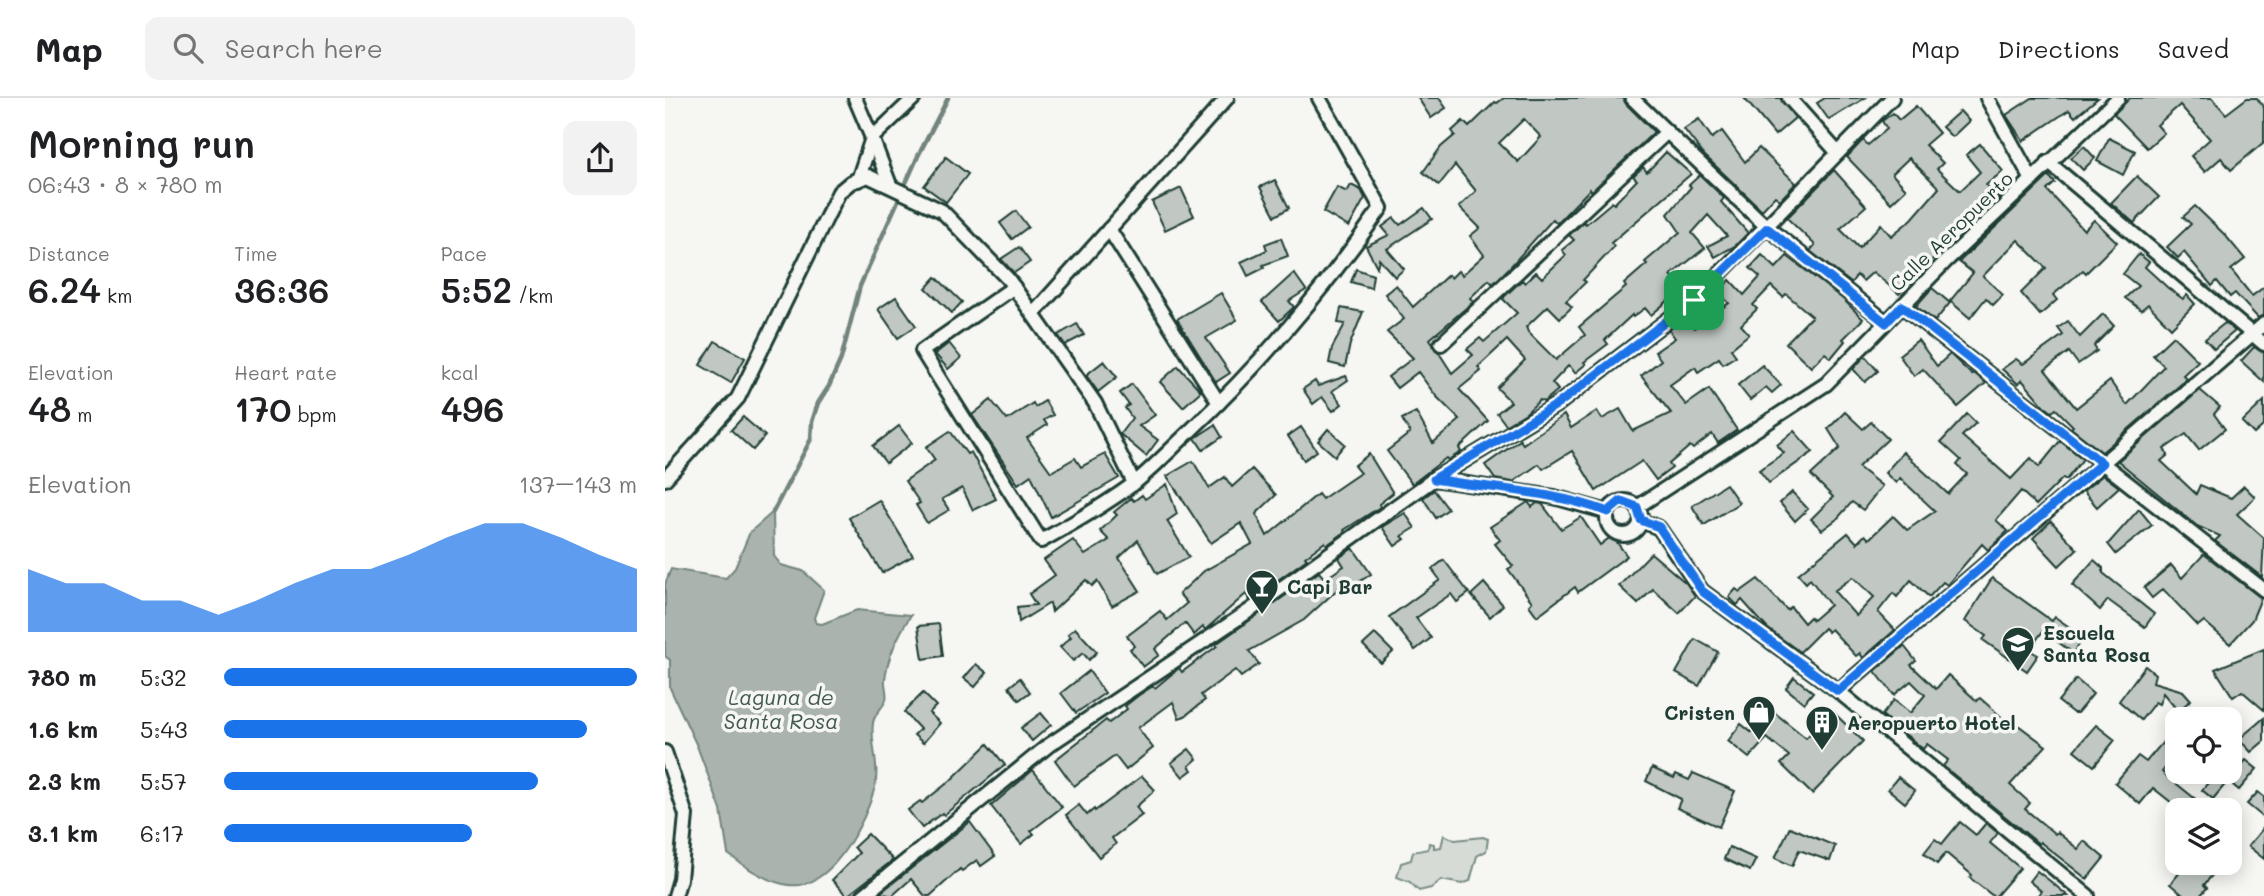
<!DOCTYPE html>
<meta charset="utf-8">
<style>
:root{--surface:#fff;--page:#f2f2f2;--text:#202124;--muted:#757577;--line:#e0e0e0;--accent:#1a73e8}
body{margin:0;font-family:Mali,sans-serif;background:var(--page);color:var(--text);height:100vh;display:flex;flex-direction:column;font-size:26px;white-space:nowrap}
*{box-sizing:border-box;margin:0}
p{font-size:23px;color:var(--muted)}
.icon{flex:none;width:38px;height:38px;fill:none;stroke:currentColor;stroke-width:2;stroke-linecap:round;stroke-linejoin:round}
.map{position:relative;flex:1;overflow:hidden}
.sheet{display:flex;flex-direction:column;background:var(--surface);width:665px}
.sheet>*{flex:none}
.buttons{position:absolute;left:1500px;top:609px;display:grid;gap:14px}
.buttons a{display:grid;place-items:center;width:77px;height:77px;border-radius:14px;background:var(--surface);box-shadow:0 4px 18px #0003;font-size:35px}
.pin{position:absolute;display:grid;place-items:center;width:60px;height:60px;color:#fff;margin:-30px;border-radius:14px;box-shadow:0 4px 10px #0006}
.round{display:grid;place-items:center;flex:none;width:74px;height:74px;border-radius:14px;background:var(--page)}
.headline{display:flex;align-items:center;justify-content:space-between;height:119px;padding:0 28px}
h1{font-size:38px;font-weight:600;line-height:52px}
.metrics{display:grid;grid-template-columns:repeat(3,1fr);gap:10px;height:119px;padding:7px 28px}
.metrics div{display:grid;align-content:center}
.metrics b{font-size:35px;font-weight:600}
.metrics small{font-size:19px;font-weight:400}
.metrics p{font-size:19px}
.chart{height:196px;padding:14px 28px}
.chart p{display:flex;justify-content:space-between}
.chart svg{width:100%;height:126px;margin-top:7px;fill:var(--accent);opacity:.7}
ul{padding:0 28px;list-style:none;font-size:23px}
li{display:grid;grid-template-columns:112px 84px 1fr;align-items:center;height:52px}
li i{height:18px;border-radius:9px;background:var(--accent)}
header{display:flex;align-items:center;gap:42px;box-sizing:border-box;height:98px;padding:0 35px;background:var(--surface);border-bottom:2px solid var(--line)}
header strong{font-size:33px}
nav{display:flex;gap:38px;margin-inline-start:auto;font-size:24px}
.search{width:490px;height:63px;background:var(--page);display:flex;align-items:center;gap:18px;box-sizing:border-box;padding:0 24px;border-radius:14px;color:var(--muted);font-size:26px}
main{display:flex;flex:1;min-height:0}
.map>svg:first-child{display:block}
.green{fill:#d6dbd6;stroke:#7a8c85;stroke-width:2}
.water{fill:#aab3ae;stroke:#72847d;stroke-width:2}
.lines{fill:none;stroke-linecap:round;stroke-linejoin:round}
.stream{stroke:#72847d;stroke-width:4.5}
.building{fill:#c1c8c3;stroke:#1f3d34;stroke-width:2;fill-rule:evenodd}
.street-casing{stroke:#1f3d34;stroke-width:18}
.street{stroke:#f6f6f2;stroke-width:12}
.route-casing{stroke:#fff;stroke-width:14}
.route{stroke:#1a73e8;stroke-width:9}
.labels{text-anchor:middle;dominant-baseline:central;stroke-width:7;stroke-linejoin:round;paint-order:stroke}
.street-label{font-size:19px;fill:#1f3d34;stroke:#f6f6f2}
.poi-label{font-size:19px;font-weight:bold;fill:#1f3d34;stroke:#f6f6f2;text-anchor:start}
.water-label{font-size:21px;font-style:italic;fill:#425a52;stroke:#f6f6f2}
</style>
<header>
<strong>Map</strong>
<div class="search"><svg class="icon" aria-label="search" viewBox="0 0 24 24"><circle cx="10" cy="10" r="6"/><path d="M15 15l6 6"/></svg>Search here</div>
<nav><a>Map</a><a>Directions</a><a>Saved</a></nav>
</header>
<main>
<section class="sheet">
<div class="headline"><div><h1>Morning run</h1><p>06:43 · 8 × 780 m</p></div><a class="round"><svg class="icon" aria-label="share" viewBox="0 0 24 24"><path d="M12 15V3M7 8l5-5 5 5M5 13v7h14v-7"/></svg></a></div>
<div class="metrics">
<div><p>Distance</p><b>6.24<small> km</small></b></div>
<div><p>Time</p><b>36:36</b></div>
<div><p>Pace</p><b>5:52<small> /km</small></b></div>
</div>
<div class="metrics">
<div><p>Elevation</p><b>48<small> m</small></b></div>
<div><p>Heart rate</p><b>170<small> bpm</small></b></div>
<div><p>kcal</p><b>496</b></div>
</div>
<div class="chart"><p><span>Elevation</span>137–143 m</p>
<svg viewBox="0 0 160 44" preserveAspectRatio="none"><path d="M0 44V22L10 27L20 27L30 33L40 33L50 38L60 33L70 27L80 22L90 22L100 17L110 11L120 6L130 6L140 11L150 17L160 22V44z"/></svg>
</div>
<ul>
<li><b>780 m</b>5:32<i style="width:100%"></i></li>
<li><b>1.6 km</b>5:43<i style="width:88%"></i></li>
<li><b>2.3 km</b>5:57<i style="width:76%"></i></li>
<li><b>3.1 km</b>6:17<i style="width:60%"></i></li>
</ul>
</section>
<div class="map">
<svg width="1599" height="798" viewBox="0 0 1599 798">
<rect width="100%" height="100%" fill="#f6f6f2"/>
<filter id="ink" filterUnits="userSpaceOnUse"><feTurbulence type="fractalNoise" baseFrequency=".0143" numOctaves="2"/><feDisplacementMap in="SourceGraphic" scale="14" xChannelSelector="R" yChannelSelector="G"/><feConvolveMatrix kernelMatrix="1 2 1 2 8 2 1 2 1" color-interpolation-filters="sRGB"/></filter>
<g filter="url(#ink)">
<path class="green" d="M779,737L790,742L818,739L823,741L821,753L812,758L805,783L797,786L776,782L766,790L754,793L745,784L732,779L736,765L746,762L748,754L763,751L764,745L769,746V750L776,749Z"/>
<path class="water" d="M108,414L109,458L116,467L138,473L159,492L149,520L151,525L157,526L192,512L246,517C233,537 223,557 220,581C219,587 223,596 221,602C218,610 209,616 208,625C205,645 215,668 210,689C201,721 172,781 135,787C111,790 81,770 63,756L56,712L32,648L5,590V562L0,558V486L6,471L61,480L70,470L85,434Z"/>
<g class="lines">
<path class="stream" d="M108,414L146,341L147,324L153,305L164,288L176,261L195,188L253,58L283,0"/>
</g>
<g class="building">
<path d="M753,0H774L781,10L766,20Z"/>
<path d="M839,0H958L961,6L989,34L927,93L925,91L892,125L888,121L845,169L828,186L824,182L805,200L808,204L765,241L787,275L808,257L802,251L815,240L819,244L852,215L838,201L840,198L857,182L860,185L871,174L877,180L901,157L897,152L909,142L904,137L919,124L921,126L947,104L949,106L972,82L968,78L978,69L982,74L1001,54L1026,76L946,145L949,149L918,182L921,184L901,203L907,209L895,220L883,208L861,229L863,234L891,262L920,237L914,229L961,189L959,186L982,166L980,164L1015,134L1003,116L1026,89L1024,87L1035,77L1059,100L1056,104L1083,135L1070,148L1050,159L1043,148L1062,138L1043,117L1027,135L1040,150L1006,177L1022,194L1008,207L1004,202L986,217L980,210L968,219L967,217L940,242L943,246L919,264L921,266L910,275L904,267L887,285L893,292L879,304L875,302L861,315L841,327L832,315L846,304L832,290L860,262L842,242L813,269L816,273L794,291L823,323L794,350L796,354L783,362L781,360L747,386L722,353L745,335L737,321L751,314L768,345L795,322L771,298L753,274L732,290L723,279L748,260L722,234L739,221L720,196L731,187L748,209L783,177L786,180L793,173L797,177L819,157L805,138L815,130L794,109L811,93L790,67L774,87L758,74L776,49L790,37L787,33L798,23L804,29L830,4L832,5ZM859,21L876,39L853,64L834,45Z"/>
<path d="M1079,0H1115L1130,20L1110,37Z"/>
<path d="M1160,0H1200L1164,22L1152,5Z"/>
<path d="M1367,0H1433L1410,19L1404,12L1358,43L1341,17Z"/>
<path d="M1465,0H1547L1561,16L1582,0H1592L1599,10V44L1566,72L1556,60L1540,74L1526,58L1545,41L1515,7L1492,27L1499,35L1482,50L1449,16Z"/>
<path d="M1251,8L1274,35L1260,47L1278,65L1272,71L1295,93L1315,74L1301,57L1315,46L1338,73L1321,87L1334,100L1296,136L1292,132L1269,153L1272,157L1234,196L1208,174L1198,183L1192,177L1186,185L1145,153L1150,147L1122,120L1169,72L1201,108L1175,131L1194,150L1216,126L1226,138L1247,121L1274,90L1244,60L1227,76L1241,91L1226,105L1182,59L1198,42L1203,47L1222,31L1217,23L1228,15L1234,22Z"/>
<path d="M1295,13L1304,23L1287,39L1277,29Z"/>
<path d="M1034,21L1047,40L1057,33L1080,64L1094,50L1131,85L1115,102L1110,98L1097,112L1039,57L1019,31Z"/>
<path d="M1444,40L1470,53L1458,77L1432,63Z"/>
<path d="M1419,48L1430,60L1418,72L1406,60Z"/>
<path d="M281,59L303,76L281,104L259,88Z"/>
<path d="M1384,78L1390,85L1382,92L1419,132L1429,122L1452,144L1421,175L1418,172L1388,197L1392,202L1375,217L1356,195L1381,170L1353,142L1318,178L1338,197L1328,207L1321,200L1305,220L1285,203L1308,175L1294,164Z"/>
<path d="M1472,78L1494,99L1469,125L1446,105Z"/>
<path d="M610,82L624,110L610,118L595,89Z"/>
<path d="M686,87L696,92L700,100L684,129L658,114L672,89L682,94Z"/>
<path d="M516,90L529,118L500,132L487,104Z"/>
<path d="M1530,108L1560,137L1580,161L1566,172L1587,198L1599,189V217L1593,220L1570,195L1565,199L1552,183L1547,188L1519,154L1513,160L1502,149L1526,126L1518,119Z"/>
<path d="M759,110L767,121L722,151L739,171L730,179L714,161L712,169L701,148L724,137L717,129L729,120L735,127Z"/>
<path d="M351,113L363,129L347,141L335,125Z"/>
<path d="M616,140L623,158L598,167L599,170L583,178L576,164L602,152L600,146Z"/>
<path d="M354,149L365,164L349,175L336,161Z"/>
<path d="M1474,156L1484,164L1480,169L1503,190L1518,201L1522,197L1530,206L1506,230L1483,206L1476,212L1460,200L1473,188L1458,176Z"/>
<path d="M1097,157L1111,170L1122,158L1179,202L1198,221L1178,241L1180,243L1166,260L1160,255L1146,269L1121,245L1147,218L1121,196L1118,199L1106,188L1088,207L1092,211L1076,227L1084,236L1066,251L1071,258L1058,266L1054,260L1033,274L1030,269L1005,287L1021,307L1044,291L1072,332L1053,345L1047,336L1028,351L1025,348L1004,366L1007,370L991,382L977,363L931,393L907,353L878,371L874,366L848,384L830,381L820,367L855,342L858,346L899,317L906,330L932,313L937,321L955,311L968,333L1006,315L976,278L996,262L990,254L1010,240L1004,232L1021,219L1029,230L1064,205L1053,194L1065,182L1079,197L1095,179L1085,170Z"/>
<path d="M691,171L708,177L706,190L686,184Z"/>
<path d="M629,175L641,192L624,203L629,209L614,223L597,204Z"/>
<path d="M271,179L297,204L287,215L261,190Z"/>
<path d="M1267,190L1285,205L1270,223L1251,208Z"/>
<path d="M556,195L572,222L541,240L565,275L551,284L512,221Z"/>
<path d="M231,199L251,228L233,240L213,211Z"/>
<path d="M676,210L698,214L685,246L680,269L664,265L667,250L680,226L673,225Z"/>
<path d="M1438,216L1449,228L1429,248L1432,253L1413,266L1404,254L1380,272L1411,310L1445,283L1462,307L1499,268L1488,257L1508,238L1533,263L1518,277L1522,281L1437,354L1406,330L1408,328L1391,311L1387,314L1379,308L1357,282L1353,286L1337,271L1351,261L1358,266L1398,237L1393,230L1403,223L1415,239Z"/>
<path d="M1560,225L1570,233L1549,251L1540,241Z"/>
<path d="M412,226L419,237L400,247L393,237Z"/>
<path d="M1253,242L1272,268L1285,256L1307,277L1309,275L1321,285L1293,309L1258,271L1249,278L1234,257Z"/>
<path d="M50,243L80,260L66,285L35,267Z"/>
<path d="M284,245L296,260L283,271L270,256Z"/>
<path d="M1589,249L1599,255V284L1576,263Z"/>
<path d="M1200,258L1213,273L1200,284L1188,271Z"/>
<path d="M439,263L452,279L433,294L421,277Z"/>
<path d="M1097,267L1116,287L1107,295L1101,289L1085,302L1073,287Z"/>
<path d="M513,268L536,293L518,309L495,284Z"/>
<path d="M681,278L683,282L667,293L677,306L668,313L657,299L648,306L638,291L650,283L653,288Z"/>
<path d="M467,286L490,317L474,328L493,342L481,358L455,336L467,320L460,310L464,307L455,295Z"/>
<path d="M1535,292L1555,309L1549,316L1560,331L1534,352L1521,336L1499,351L1503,357L1496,363L1531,396L1535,387L1566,400L1579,388L1590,399L1572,416L1599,440L1597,479L1550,443L1555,438L1532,428L1453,363Z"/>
<path d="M326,302L342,322L368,305L370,309L380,303L388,317L379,322L382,327L362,340L386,374L410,360L416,369L440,356L454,380L386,419L366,377L353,386L307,317Z"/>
<path d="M1599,303V327L1589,336L1577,324Z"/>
<path d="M1180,314L1198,331L1206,324L1223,341L1193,369L1217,388L1198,412L1187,404L1172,421L1157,432L1146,421L1168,399L1146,377L1175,350L1163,331Z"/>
<path d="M1302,316L1311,325L1297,338L1346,381L1366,360L1374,369L1395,343L1418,361L1401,382L1398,380L1371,407L1356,393L1331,422L1343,433L1323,452L1317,446L1282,487L1278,484L1264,499L1246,482L1232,499L1228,495L1213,514L1230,532L1198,560L1195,555L1191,558L1166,531L1163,534L1159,530L1135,554L1102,530L1077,502L1072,507L1064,499L1071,491L1075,494L1093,481L1122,512L1126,509L1139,525L1145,519L1148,522L1165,507L1145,481L1141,485L1133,476L1183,435L1192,445L1200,437L1204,441L1228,418L1242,432L1270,413L1235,380L1231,385L1220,375L1238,354L1283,396L1302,376L1292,367L1296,362L1276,344ZM1188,479L1209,499L1191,518L1169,493Z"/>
<path d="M78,319L100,338L88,352L66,332Z"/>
<path d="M550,327L557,339L538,352L530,340Z"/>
<path d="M234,328L247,345L221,365L208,348Z"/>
<path d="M636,329L652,353L639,362L623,338Z"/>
<path d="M663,331L680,346L670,358L653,343Z"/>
<path d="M285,333L302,356L306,354L331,401L308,412L297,390L277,401L284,412L262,425L251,407L255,405L240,383L270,362L261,349Z"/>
<path d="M1129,333L1148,354L1104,385L1094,372L1119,355L1112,347Z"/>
<path d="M704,356L728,395L714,406L715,409L679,432L680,434L662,447L660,444L640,459L642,461L585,502L581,496L540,532L538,529L529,537L520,525L490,551L494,557L478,569L465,551L469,548L462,538L495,513L502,522L522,505L514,496L539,473L587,446L576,425L546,445L502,378L528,363L544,390L560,379L567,389L587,371L611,397L591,416L602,438L653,396L657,401L695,375L689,368Z"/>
<path d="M1438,377L1454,389L1432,409L1418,393Z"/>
<path d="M502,386L512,416L502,423L524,459L492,476L473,442L454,460L475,493L447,508L432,483L427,488L421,482L387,514L385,505L354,524L352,509L371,507L364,496L390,477L379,462L408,442L420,457L444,442L435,433L452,417L449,414L466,400L469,403L477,397L480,401Z"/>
<path d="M1061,386L1074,405L1039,427L1027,408Z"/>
<path d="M769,392L783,411L771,420L758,400Z"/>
<path d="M1127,394L1143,411L1130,423L1115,405Z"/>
<path d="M214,402L248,458L217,475L184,420Z"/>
<path d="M863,404L867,409L872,405L877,406L896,431L916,419L935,447L947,438L962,458L913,494L910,489L872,518L864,507L867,504L843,471L848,468L830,446L835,442L825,429Z"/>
<path d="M1474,411L1487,427L1451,456L1443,446Z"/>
<path d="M740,415L750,430L737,438L740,441L730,448L717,429Z"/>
<path d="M1386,423L1412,451L1394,468L1368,440Z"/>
<path d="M688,450L706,476L679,494L675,489L639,522L584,553L594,566L576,579L570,572L536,597L540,602L520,618L514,620L508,604L473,630L488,650L461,672L450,658L409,688L390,662L441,622L444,625L462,611L460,608L474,597L488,588L490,590L514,570L517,574L552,548L551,546L654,474L660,481L679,468L674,460Z"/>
<path d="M986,455L1021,485L1030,498L1014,515L988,491L973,506L954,488Z"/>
<path d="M1539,456L1596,500L1587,522L1565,546L1539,523L1533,528L1498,491L1487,500L1479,490L1506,467L1517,480Z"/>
<path d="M779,462L804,495L792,504L786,496L751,520L766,540L750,552L724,519L775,482L767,471Z"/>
<path d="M1429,462L1438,470V475L1489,516L1480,529L1443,502L1435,512L1407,487Z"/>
<path d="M1327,480L1387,523L1390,519L1419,539L1408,555L1378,533L1364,552L1373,557L1362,573L1318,542L1321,538L1300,523Z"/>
<path d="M819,485L838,507L825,519L806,497Z"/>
<path d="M274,526L278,558L258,561L253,528Z"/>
<path d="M410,530L432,554L424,562L418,555L408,563L395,549L406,539L403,536Z"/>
<path d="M710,536L728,554L716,565L698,547Z"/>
<path d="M1030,541L1053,554L1034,588L1011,575Z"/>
<path d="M1239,548L1251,563L1246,567L1271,591L1283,577L1312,603L1315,600L1350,631L1353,627L1381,648L1345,687L1365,705L1360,711L1390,736L1392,734L1413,751L1419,743L1439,760L1422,781L1375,744L1374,746L1278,668L1283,662L1262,646L1258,651L1217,617L1229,602L1245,615L1260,597L1246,583L1229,597L1210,573Z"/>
<path d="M1599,551V612L1577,593L1568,599L1550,571Z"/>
<path d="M311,566L322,575L310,589L299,580Z"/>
<path d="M1480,568L1490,576L1488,584L1518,593L1526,602L1513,613L1498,595L1494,606L1490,604L1476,622L1454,603Z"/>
<path d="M424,573L440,595L411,615L396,595Z"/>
<path d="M1129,579L1148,594L1139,605L1121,590Z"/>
<path d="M355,580L365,594L354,602L344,589Z"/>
<path d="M1411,581L1428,596L1412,615H1408L1393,603Z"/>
<path d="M258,595L271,608L264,615L275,625L258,645L249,637L255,631L239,614Z"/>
<path d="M1105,611L1141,640L1167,613L1198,643L1147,696L1116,666L1124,658L1102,640L1084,660L1063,643L1076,626L1086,634Z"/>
<path d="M376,615L386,627L367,643L356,630Z"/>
<path d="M1599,620V643L1586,654L1574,641Z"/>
<path d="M1431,627L1450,642L1429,668L1409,652Z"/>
<path d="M1504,637L1512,643V655L1497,674L1533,703L1525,712H1516L1488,690L1475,706L1450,685L1473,658L1481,664Z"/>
<path d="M323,646L340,667L279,717L277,715L257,730L243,712L255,703L257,705L285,683Z"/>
<path d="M524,651L532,661L524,668L527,672L518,679L506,665Z"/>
<path d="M1581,662L1592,671L1574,692L1563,683Z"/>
<path d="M987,670L1009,680L1011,676L1024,682L1028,675L1070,693L1054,729L1012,710L1016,701L981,683Z"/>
<path d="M368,672L397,709L366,733L369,736L356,746L326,708Z"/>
<path d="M1552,674L1563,683L1548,701L1537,692Z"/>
<path d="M477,678L490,692L471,709L477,717L447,740L451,746L434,759L401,717L414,707L422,717L429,711L430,713Z"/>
<path d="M1233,679L1250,693L1240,705L1223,691Z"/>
<path d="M1593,694L1599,699V720L1582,706Z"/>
<path d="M305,724L330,758L316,768L312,762L297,773L295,771L265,798H260L246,781L227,798L215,795Z"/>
<path d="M1295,724L1311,737L1321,725L1333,735L1325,745L1355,770L1331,798H1328L1305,780L1307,777L1281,755L1272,766L1259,755L1270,741L1277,746Z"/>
<path d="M1125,729L1170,748L1165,763L1134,752L1127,768L1110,760Z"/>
<path d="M1599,729V761L1583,748Z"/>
<path d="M203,736L228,762L182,798L167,782L194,755L189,749Z"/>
<path d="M1064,749L1091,761L1085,773L1059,761Z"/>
<path d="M1523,765H1557L1539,787L1542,790L1535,798H1519L1505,786Z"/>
<path d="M1372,773L1385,783L1403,798H1372L1376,793L1364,783Z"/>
</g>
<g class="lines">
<defs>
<g id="street">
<path d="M190,0L207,40L193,82"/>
<path d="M967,0L1002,34"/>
<path d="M1124,0L1173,55"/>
<path d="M1322,0L1367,82"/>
<path d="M1383,64L1599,246"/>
<path d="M225,87L207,40L249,0"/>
<path d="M444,131L554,305"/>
<path d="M349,189L257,253L376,443C407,426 438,408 467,387C486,372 504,353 522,336C595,267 659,192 716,110L654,0"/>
<path d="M1237,208L1599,492"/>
<path d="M369,215L562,0"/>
<path d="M776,246L1002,34L1103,130L1221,224"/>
<path d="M0,381L73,300L174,94L186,84L203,78L277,113L343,181L430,305L469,385"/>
<path d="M769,381L889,399L943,414"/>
<circle cx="959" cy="420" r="17"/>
<path d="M972,409L1161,286L1280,164L1453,0"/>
<path d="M977,423L994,430L1037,493L1173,593L1423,798"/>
<path d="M1173,593L1599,226"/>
<path d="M0,654L21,717L15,781L10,798"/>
<path d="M198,798L384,647L587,511L769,381L893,306L1029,202L1227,0"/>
</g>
</defs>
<use href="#street" class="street-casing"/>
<use href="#street" class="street"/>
</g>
</g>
<g class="lines" filter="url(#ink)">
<defs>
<path id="route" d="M1102,130L1221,225L1237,208L1437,365L1173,593L1037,493L994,429L976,422L972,409L956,403L943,414C889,393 826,391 769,381L893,306L1029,202Z"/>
</defs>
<use href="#route" class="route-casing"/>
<use href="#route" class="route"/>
</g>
<defs>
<symbol id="bar-pin" viewBox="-11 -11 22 30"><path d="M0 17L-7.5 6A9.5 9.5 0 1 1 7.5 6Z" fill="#1f3d34" stroke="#f6f6f2"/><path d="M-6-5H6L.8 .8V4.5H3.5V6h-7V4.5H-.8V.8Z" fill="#fff"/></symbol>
<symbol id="school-pin" viewBox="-11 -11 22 30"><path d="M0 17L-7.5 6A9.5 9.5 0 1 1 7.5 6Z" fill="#1f3d34" stroke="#f6f6f2"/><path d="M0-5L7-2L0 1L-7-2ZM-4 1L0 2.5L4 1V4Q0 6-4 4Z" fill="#fff"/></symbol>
<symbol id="shop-pin" viewBox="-11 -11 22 30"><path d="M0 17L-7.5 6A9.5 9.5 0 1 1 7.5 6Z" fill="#1f3d34" stroke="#f6f6f2"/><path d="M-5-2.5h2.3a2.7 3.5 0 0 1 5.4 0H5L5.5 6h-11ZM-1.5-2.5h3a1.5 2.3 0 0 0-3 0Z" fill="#fff"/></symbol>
<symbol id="building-pin" viewBox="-11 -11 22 30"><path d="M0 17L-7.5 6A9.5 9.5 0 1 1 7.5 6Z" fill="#1f3d34" stroke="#f6f6f2"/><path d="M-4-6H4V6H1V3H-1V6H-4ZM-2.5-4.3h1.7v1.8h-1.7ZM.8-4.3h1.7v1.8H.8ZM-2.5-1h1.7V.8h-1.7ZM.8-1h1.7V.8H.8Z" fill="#fff"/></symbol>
</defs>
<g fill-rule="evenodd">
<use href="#bar-pin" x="578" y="469" width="38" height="52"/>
<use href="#school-pin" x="1334" y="526" width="38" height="52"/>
<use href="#shop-pin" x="1075" y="595" width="38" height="52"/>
<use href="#building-pin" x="1138" y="605" width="38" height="52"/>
</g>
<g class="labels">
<g class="street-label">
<text transform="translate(1286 133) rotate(-44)">Calle Aeropuerto</text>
</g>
<g class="poi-label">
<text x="622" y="488">Capi Bar</text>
<text x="1378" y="534">Escuela<tspan x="1378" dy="22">Santa Rosa</tspan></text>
<text x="1070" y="614" text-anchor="end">Cristen</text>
<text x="1182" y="624">Aeropuerto Hotel</text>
</g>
<g class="water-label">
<text x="116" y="598">Laguna de<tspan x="116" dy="24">Santa Rosa</tspan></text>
</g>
</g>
</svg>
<div class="buttons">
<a><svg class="icon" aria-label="locate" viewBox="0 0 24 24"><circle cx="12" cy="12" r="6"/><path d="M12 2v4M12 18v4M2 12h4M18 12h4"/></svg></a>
<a><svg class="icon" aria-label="layers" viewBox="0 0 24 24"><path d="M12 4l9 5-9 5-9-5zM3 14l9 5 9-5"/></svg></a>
</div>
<div class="pin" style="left:1029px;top:202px;background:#1e9e55"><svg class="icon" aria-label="arrive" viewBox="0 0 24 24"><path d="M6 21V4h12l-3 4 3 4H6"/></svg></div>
</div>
</main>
